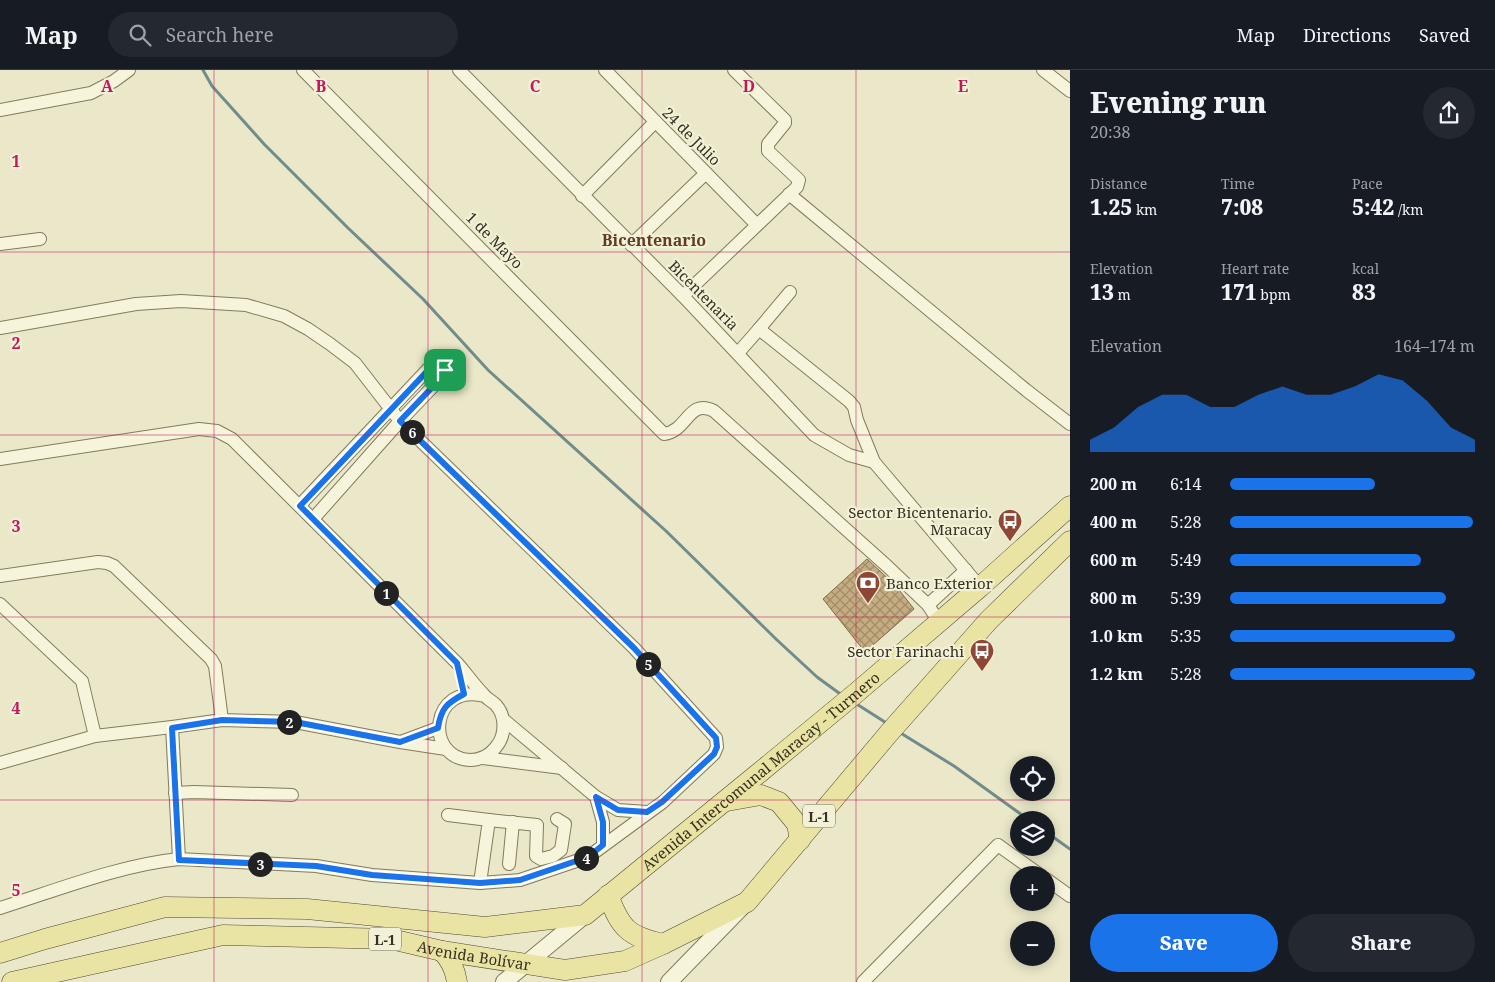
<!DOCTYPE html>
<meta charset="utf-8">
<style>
:root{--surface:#171b24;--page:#242831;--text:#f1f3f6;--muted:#9ea1a6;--line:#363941;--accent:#1a73e8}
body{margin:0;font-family:"Noto Serif",serif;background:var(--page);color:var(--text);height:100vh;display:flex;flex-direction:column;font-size:19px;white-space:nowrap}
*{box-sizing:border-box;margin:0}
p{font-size:16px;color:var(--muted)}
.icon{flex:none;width:28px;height:28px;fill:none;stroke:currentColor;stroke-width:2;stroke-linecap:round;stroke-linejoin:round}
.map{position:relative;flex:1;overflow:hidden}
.sheet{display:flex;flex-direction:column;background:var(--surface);width:425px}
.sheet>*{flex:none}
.controls{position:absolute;left:1010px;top:686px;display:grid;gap:10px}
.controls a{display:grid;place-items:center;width:45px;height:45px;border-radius:50%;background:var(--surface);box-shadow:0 2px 12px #0003;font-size:25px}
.pin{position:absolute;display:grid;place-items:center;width:42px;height:42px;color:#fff;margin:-21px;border-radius:10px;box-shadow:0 2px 8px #0006}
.km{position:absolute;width:25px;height:25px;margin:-12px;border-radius:50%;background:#222;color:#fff;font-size:14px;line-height:25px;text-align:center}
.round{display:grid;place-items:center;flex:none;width:52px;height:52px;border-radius:26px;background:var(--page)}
.overview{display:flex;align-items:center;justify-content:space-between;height:85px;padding:0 20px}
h1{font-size:28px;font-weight:800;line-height:38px}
.figures{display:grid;grid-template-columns:repeat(3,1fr);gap:8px;height:85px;padding:5px 20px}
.figures div{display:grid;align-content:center}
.figures b{font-size:21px;font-weight:800}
.figures small{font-size:14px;font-weight:400}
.figures p{font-size:14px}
.chart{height:140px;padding:10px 20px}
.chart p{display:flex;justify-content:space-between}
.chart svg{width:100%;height:90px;margin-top:5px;fill:var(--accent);opacity:.7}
.button{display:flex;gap:10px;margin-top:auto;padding:10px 20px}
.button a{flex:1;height:58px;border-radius:30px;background:var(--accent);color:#fff;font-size:20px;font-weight:800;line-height:58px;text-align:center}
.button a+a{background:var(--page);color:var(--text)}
ul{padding:0 20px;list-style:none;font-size:16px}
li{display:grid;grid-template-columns:80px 60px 1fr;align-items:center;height:38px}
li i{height:12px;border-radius:6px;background:var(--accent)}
header{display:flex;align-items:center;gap:30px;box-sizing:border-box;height:70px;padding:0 25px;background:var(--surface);border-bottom:1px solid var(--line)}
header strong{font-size:24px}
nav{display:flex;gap:28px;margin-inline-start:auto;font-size:18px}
.search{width:350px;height:45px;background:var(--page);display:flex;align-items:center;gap:12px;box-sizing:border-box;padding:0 18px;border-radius:28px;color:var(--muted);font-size:19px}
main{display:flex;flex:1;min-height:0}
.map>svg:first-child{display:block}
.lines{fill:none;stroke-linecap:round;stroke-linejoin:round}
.stream{stroke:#708c8b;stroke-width:3}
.building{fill:url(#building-cross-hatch);stroke:#816b47}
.minor-casing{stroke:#847b5e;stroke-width:14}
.tertiary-casing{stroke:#847b5e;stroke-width:18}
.primary-casing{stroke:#534932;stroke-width:21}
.minor{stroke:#f6f4da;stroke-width:12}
.tertiary{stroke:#f6f4da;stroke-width:16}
.primary{stroke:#e9e3a4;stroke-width:20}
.route-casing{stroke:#fff;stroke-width:10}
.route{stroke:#1a73e8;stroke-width:6}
.grid{fill:none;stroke:#c2185b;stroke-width:1;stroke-opacity:0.55}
.labels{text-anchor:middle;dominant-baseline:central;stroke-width:4.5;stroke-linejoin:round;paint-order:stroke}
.shield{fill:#f2f0d6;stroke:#6e6a57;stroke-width:1}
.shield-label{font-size:14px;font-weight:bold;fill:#363021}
.street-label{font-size:15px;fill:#363021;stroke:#f2f0d6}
.poi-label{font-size:15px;fill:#363021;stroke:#f2f0d6;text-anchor:end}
.neighbourhood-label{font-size:16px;font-weight:bold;fill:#5f3d24;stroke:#f2f0d6}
.grid-label{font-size:16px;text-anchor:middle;font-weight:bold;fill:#c2185b;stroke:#f2f0d6;stroke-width:4.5;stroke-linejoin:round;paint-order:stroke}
</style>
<header>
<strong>Map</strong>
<div class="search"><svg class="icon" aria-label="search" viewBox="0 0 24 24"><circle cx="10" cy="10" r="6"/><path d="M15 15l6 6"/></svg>Search here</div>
<nav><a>Map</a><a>Directions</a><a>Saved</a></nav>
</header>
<main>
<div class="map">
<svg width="1070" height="912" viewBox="0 0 1070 912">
<defs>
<pattern id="building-cross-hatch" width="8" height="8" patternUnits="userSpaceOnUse" patternTransform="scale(1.25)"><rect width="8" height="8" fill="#c5ac81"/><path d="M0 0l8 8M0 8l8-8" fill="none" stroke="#a18c69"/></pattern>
</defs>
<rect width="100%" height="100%" fill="#eae8c8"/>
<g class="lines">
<g class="stream">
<path d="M203,0L212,16L264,74L348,158L423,229L488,300L666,461L777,570L817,607L843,626"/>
<path d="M855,633L888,654"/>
<path d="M899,662L954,696L1029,750"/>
<path d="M1046,762L1070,779"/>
</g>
</g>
<path class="building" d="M867,489L896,516L914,539L865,582L823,529Z"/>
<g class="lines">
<defs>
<g id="minor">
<path d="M303,0L664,364C688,361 688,328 714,341L887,496L928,535L939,552"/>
<path d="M459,0L683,226L814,365L849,385L874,392"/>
<path d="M605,0L757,155"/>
<path d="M1043,0L1070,21"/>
<path d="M0,40L91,23L114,11L129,0"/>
<path d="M789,124L1026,320L1070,354"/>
<path d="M582,126L655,52"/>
<path d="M0,174L40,169"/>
<path d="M631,175L706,103"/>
<path d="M683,226L797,117L799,110L768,81V74L785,53V50L734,0"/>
<path d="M0,258L136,234L181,231L246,235L284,246L308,259L330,274L355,293L400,351L634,578L716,668L717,677L714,684L663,732L588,787L520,810L480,813L372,805L316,796L179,789C120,795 57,820 0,838"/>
<path d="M759,259L790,222"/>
<path d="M738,283L759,259L849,331L854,337L857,350L874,392L980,517"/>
<path d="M0,389L199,359L217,361L232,369L457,593C466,603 474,615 484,625C487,629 492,631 496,635C506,646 506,665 496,677C490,685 480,690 470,690C424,688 430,612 485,626"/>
<path d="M300,435L428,299L431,297L441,296L445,300L444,305L400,351L313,449"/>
<path d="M0,506L98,492L107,493L114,496L211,589L215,596L222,650"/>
<path d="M0,534L82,611L95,666"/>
<path d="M928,535L966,500"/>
<path d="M504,650L596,727L603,752V775"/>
<path d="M172,657L179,789"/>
<path d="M403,671L438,658"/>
<path d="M483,688L562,698"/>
<path d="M0,693L95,666L172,657L222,650L295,652L400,672L446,679"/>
<path d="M175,723L194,722L292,725"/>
<path d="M596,727L618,740L647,742"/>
<path d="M448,745L489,750L480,813"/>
<path d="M489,750L537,755L536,786L541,789L553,786L561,780L565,754L557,749"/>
<path d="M509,794L513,752"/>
<path d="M1046,809L1070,826"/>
<path d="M863,912L998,775L1040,805"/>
</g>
<g id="tertiary">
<path d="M504,912L585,845"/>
<path d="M669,912L741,838"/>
</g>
<g id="primary">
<path d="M727,731L761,725L779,732L797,754L800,770"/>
<path d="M608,825C621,859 628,866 663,874"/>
<path d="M442,881C451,890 455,899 457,912"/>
<path id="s1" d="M0,883L45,869L165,837L307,839L485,857L585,845L759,703L856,623L980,517L1070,436"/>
<path id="s2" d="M12,912L223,865L391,869L442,881L565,900L625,891L663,874L747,832L889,663L989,550L1070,471"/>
</g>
</defs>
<use href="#minor" class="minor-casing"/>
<use href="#tertiary" class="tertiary-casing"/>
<use href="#primary" class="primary-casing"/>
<use href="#minor" class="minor"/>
<use href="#tertiary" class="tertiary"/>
<use href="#primary" class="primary"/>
</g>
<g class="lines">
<defs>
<path id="route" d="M432,296H441L445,300L444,305L400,351L634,578L716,668L717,677L714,684L662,732L647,742L618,740L596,727L603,752V775L588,787L520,810L480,813L372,805L316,796L179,790L172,658L222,650L295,652L400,672L438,658C441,638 447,633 464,624L457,593L300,436Z"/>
</defs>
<use href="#route" class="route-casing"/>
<use href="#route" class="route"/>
</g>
<path class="grid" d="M214,0V912M428,0V912M642,0V912M856,0V912M0,182H1070M0,365H1070M0,547H1070M0,730H1070"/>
<defs>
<symbol id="bus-pin" viewBox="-11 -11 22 30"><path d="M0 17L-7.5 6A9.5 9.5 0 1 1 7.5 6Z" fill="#8e4734" stroke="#f2f0d6"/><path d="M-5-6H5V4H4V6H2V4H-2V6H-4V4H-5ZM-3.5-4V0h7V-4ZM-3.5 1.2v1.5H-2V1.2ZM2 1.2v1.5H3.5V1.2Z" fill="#fff"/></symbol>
<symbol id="bank-pin" viewBox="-11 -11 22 30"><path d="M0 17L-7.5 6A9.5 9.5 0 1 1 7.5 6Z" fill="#8e4734" stroke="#f2f0d6"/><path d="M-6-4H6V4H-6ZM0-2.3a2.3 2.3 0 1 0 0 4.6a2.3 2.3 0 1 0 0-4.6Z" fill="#fff"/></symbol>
</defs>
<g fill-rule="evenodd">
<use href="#bus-pin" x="996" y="437" width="28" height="38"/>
<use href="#bank-pin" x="854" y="499" width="28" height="38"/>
<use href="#bus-pin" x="968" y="567" width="28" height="38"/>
</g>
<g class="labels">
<g class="shield">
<rect x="803" y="734.5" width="32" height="23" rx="4"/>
<rect x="369" y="857.5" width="32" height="23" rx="4"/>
</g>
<g class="shield-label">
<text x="819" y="746">L-1</text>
<text x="385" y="869">L-1</text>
</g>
<g class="street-label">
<text transform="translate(692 66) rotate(45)">24 de Julio</text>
<text transform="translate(495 170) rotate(45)">1 de Mayo</text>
<text transform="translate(704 225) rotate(45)">Bicentenaria</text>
<text stroke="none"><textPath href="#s1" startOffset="820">Avenida Intercomunal Maracay - Turmero</textPath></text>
<text stroke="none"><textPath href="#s2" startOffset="469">Avenida Bolívar</textPath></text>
</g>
<g class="poi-label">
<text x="992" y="442">Sector Bicentenario.<tspan x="992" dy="17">Maracay</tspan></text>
<text x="886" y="513" text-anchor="start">Banco Exterior</text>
<text x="964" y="581">Sector Farinachi</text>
</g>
<g class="neighbourhood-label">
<text x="654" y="170">Bicentenario</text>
</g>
</g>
<g class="grid-label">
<text x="107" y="22">A</text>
<text x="321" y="22">B</text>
<text x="535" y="22">C</text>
<text x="749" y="22">D</text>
<text x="963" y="22">E</text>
<text x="16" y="97">1</text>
<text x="16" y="279">2</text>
<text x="16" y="462">3</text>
<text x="16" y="644">4</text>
<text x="16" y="826">5</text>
</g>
</svg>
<div class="controls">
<a><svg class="icon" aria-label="locate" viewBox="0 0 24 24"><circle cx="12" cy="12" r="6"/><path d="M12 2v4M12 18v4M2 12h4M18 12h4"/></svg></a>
<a><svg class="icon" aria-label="layers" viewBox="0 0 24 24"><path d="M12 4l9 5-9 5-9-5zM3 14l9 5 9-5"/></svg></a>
<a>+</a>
<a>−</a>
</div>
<div class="pin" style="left:445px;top:300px;background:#1e9e55"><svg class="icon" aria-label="arrive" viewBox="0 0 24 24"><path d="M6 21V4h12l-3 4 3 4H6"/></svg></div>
<b class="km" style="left:386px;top:523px">1</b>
<b class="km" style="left:289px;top:652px">2</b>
<b class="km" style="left:260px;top:794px">3</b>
<b class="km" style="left:586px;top:788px">4</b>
<b class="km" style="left:648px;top:594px">5</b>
<b class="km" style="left:412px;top:362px">6</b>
</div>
<section class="sheet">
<div class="overview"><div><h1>Evening run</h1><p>20:38</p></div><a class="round"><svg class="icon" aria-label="share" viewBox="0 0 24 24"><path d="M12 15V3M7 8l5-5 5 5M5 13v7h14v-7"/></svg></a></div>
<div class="figures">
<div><p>Distance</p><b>1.25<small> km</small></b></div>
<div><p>Time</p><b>7:08</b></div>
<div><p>Pace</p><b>5:42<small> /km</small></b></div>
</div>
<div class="figures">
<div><p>Elevation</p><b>13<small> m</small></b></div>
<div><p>Heart rate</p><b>171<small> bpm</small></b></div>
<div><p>kcal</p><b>83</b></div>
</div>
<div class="chart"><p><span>Elevation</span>164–174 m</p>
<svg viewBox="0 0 160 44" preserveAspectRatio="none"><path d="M0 44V38L10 32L20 22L30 16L40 16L50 22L60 22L70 16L80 12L90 16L100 16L110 12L120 6L130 9L140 19L150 32L160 38V44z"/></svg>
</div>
<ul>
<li><b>200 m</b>6:14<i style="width:59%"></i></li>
<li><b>400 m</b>5:28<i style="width:99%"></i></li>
<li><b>600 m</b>5:49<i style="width:78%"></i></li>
<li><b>800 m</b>5:39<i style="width:88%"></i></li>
<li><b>1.0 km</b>5:35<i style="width:92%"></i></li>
<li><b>1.2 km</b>5:28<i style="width:100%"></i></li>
</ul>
<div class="button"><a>Save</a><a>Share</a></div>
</section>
</main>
